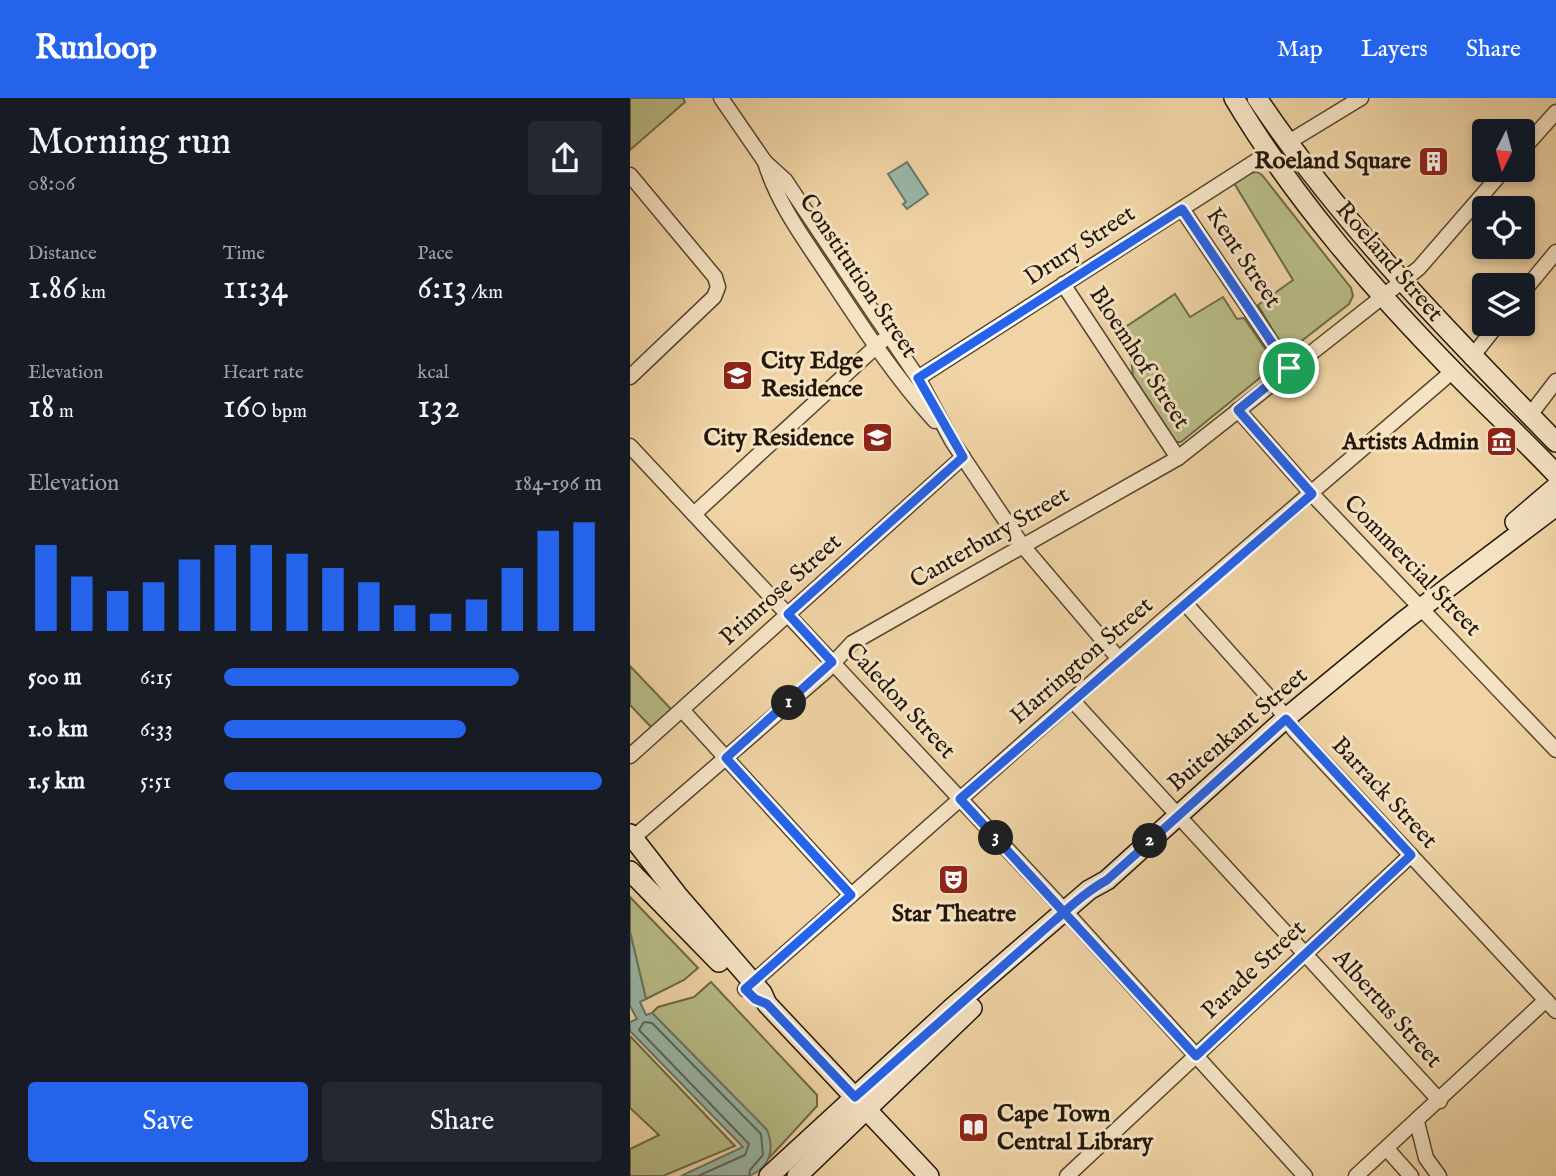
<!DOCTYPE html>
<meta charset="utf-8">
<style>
:root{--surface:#171b24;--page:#242831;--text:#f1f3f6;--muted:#9ea1a6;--accent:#2563eb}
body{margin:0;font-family:"IM FELL English",serif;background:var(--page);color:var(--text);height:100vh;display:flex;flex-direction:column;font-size:26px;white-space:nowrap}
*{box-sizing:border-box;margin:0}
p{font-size:23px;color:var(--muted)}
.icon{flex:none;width:38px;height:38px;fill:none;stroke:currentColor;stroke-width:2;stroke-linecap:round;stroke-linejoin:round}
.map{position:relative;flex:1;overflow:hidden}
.panel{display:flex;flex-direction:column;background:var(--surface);width:630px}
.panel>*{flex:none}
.needle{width:46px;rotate:186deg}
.buttons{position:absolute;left:842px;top:21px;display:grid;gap:14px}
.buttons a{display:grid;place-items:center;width:63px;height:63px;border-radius:7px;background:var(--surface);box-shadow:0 4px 10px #0003;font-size:35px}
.pin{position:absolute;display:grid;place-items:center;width:60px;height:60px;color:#fff;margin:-30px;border:4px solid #fff;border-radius:50%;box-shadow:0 2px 7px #0007}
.km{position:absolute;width:35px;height:35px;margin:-18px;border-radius:50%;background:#222;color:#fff;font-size:19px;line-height:35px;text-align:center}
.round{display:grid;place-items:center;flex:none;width:74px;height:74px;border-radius:7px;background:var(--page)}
.summary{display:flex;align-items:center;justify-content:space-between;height:119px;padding:0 28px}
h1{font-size:38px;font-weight:600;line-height:52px}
.metrics{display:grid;grid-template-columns:repeat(3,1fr);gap:10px;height:119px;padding:7px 28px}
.metrics div{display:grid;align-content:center}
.metrics b{font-size:35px;font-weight:600}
.metrics small{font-size:19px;font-weight:400}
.metrics p{font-size:19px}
.chart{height:196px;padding:14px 28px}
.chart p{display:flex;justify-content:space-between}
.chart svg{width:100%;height:126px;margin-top:7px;stroke:var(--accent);stroke-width:6}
.action{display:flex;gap:14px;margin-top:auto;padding:14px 28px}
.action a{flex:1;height:80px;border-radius:7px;background:var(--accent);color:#fff;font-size:28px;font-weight:600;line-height:80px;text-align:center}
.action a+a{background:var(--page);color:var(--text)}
ul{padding:0 28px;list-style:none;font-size:23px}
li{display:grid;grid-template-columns:112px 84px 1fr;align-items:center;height:52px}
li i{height:18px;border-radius:9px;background:var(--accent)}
header{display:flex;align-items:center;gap:42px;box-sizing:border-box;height:98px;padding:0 35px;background:var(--accent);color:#fff}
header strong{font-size:33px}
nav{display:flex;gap:38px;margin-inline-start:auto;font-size:24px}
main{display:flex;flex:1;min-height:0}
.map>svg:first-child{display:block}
.green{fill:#b8bd87;stroke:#6e6a48;stroke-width:2}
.water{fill:#9ab8aa;stroke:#6a7869;stroke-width:2}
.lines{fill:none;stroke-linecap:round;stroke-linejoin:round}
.shore{stroke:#5e6859;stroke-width:2}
.street-casing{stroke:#56462f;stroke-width:17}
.secondary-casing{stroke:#231708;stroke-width:22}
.street{stroke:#f5e3c4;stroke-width:14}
.secondary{stroke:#f5e3c4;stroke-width:19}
.route-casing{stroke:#fff;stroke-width:14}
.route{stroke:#2563eb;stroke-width:9}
.labels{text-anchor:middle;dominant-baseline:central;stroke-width:6;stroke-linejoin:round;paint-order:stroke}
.poi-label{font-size:24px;font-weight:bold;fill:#231708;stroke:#f5e3c4;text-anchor:end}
.street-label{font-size:24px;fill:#231708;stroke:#f5e3c4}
</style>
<header>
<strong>Runloop</strong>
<nav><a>Map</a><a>Layers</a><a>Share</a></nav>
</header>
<main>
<section class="panel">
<div class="summary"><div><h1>Morning run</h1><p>08:06</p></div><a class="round"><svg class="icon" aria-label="share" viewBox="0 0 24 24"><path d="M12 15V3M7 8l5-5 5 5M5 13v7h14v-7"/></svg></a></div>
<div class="metrics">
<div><p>Distance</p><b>1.86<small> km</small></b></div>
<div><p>Time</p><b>11:34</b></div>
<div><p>Pace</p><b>6:13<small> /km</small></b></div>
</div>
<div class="metrics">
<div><p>Elevation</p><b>18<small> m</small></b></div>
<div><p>Heart rate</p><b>160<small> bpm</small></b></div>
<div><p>kcal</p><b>132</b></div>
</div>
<div class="chart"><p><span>Elevation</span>184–196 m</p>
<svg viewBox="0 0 160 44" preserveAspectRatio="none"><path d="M5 44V14M15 44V25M25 44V30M35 44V27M45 44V19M55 44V14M65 44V14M75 44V17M85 44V22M95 44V27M105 44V35M115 44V38M125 44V33M135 44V22M145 44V9M155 44V6"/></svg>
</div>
<ul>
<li><b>500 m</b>6:15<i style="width:78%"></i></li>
<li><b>1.0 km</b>6:33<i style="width:64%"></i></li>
<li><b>1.5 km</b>5:51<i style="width:100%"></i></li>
</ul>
<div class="action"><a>Save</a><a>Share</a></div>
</section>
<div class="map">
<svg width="926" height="1078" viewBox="0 0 926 1078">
<rect width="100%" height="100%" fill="#f0d4a5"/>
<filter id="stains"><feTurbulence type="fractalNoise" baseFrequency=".00286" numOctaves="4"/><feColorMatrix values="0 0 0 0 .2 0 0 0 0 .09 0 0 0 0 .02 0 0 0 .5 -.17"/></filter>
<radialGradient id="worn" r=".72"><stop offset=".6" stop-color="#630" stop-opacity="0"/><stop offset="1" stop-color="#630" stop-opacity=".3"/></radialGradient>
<g class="green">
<path d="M0,0H53L55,4L0,52Z"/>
<path d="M627,74L632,77L721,190L723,198L719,206L656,255L628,207L663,182L604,85L620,75Z"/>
<path d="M545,196L560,219L593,199L607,221L614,220L644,264L637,274L551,344H546L503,278L501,259L485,236Z"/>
<path d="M0,568L41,611L22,630L0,607Z"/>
<path d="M0,799L68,870L54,882L16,901L0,834Z"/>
<path d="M81,884L187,997V1008L140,1059L137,1032L22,915L28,909L64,899Z"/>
<path d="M0,938L105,1048L33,1078H0V1051L29,1037L0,1010Z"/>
</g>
<g class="water">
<path d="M277,64L298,96L277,111L273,106L276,104L258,76Z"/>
<path d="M0,834L16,901L10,904L16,917L22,915L137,1032C145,1052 140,1069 119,1078H51L113,1049L0,933V924L7,921L0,908Z"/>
</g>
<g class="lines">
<path class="shore" d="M68,1078L115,1057L119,1046L9,932L14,924L22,925L131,1036L133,1057L120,1072L119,1078"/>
<defs>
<g id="street">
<path d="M91,0L135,64L155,82L241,211L288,280L322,343L392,447L489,561"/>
<path d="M657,45L731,0"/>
<path d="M892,52L926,14"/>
<path d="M135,64C148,107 175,142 200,180C233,230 265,279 305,323"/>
<path d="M0,77L85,179L88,189L84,199L0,279"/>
<path d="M552,111L659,270"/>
<path d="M433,186L548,360"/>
<path d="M892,195L926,154"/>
<path d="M841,260L868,226"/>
<path d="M288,280L637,56"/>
<path d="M608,312L682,396L926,652"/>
<path d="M900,317L926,283"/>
<path d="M0,348L435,813L675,1078"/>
<path d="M64,416L252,243"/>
<path d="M554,504L646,607L665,633L926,913"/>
<path d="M442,602L810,1003"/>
<path d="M53,613L221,797"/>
<path d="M0,658L333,359"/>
<path d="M3,740L196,573L222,545L548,360L789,170L874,72"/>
<path d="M115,891L534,521L823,273"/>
<path d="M787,1024L796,1060L809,1078"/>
<path d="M757,1051L781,1078"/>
<path d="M437,1078L781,757"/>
<path d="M726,1078L916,902"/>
</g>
<g id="secondary">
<path d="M604,0C664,101 742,190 824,274C857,308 893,341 926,376"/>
<path d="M627,0C712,127 820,235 926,344"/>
<path d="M885,424L926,389"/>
<path d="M0,736L49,799L132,895L137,906L299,1078"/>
<path d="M0,773L89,864"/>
<path d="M139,1078L323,909L459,792L477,782L656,620L775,522L926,408"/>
<path d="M167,1078L342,910"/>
</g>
</defs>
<use href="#street" class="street-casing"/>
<use href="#secondary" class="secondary-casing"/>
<use href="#street" class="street"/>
<use href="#secondary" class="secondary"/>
</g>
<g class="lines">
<defs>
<path id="route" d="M659,270L552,111L288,280L333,359L158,516L202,564L96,660L221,797L115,891L125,901L137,906L225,999L424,823C441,808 457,793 477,782L656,621L781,757L566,958L330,701L682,396L608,312L659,270"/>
</defs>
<use href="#route" class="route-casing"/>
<use href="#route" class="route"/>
</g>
<defs>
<symbol id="building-square" viewBox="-11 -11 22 22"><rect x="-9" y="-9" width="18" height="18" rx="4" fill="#8f2418" stroke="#f5e3c4"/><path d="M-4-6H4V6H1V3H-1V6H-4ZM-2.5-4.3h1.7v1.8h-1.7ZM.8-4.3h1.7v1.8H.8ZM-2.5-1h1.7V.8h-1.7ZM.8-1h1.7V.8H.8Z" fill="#fff"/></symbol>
<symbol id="university-square" viewBox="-11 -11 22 22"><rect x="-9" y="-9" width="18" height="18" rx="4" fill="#8f2418" stroke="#f5e3c4"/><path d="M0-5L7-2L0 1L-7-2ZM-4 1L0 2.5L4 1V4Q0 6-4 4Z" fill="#fff"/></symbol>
<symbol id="museum-square" viewBox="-11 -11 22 22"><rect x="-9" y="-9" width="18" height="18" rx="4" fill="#8f2418" stroke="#f5e3c4"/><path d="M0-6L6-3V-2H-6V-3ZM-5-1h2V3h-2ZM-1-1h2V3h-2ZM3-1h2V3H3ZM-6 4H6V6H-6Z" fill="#fff"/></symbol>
<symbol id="theatre-square" viewBox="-11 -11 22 22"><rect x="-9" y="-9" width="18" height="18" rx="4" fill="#8f2418" stroke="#f5e3c4"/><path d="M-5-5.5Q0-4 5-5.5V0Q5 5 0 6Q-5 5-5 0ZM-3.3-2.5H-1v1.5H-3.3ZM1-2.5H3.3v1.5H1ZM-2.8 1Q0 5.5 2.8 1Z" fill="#fff"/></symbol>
<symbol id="library-square" viewBox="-11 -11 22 22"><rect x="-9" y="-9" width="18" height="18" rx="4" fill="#8f2418" stroke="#f5e3c4"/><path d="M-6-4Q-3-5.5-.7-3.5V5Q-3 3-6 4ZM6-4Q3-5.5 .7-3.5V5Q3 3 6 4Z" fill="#fff"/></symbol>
</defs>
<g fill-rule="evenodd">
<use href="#building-square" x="786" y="46" width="35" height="35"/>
<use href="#university-square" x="90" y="260" width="35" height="35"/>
<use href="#university-square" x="230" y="322" width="35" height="35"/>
<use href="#museum-square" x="854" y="326" width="35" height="35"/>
<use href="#theatre-square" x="306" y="764" width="35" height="35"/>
<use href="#library-square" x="326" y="1012" width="35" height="35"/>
</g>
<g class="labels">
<g class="poi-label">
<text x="781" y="63">Roeland Square</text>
<text x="131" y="263" text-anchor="start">City Edge<tspan x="131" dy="28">Residence</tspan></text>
<text x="224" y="340">City Residence</text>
<text x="849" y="344">Artists Admin</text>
<text x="324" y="816" text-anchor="middle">Star Theatre</text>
<text x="367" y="1016" text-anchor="start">Cape Town<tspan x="367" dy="28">Central Library</tspan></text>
</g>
<g class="street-label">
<text transform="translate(450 148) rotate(-33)">Drury Street</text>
<text transform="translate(613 160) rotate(56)">Kent Street</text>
<text transform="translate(759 164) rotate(49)">Roeland Street</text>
<text transform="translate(228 178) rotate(56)">Constitution Street</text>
<text transform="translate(509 260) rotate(57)">Bloemhof Street</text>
<text transform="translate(360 440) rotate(-30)">Canterbury Street</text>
<text transform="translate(782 468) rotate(46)">Commercial Street</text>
<text transform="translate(151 492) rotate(-42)">Primrose Street</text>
<text transform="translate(452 563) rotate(-41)">Harrington Street</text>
<text transform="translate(270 603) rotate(47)">Caledon Street</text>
<text transform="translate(608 632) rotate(-41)">Buitenkant Street</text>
<text transform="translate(754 695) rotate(47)">Barrack Street</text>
<text transform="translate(624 872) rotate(-43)">Parade Street</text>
<text transform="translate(757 911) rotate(48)">Albertus Street</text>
</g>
</g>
<rect width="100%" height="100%" filter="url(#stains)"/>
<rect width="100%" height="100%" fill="url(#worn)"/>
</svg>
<div class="buttons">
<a><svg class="needle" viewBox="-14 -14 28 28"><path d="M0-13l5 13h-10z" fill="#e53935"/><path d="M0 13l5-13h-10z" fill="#9ea1a6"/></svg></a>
<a><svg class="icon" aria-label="locate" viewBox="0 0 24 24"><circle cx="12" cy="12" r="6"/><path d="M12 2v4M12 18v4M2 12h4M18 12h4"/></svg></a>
<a><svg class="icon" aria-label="layers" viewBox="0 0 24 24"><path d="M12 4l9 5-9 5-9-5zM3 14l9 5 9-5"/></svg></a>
</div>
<div class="pin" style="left:659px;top:270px;background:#1e9e55"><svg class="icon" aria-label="arrive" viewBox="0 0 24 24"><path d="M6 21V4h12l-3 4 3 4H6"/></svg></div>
<b class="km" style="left:159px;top:605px">1</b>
<b class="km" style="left:520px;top:743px">2</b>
<b class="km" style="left:366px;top:740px">3</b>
</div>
</main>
